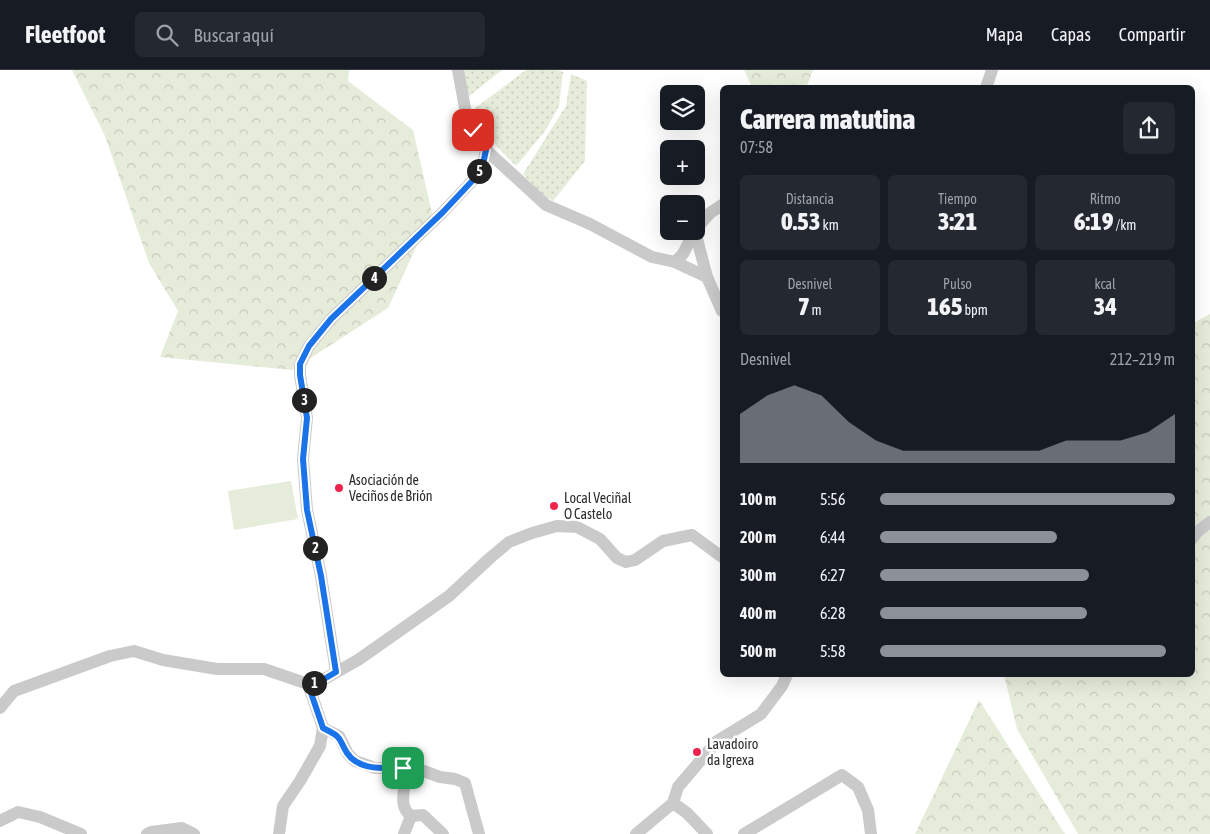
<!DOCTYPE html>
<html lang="es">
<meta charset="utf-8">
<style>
:root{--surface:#171b24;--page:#242831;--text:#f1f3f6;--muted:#9ea1a6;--line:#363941;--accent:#8c9099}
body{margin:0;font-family:"Asap Condensed",sans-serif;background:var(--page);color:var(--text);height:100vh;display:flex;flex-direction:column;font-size:19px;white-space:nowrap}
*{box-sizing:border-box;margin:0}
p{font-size:16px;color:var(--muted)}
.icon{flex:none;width:28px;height:28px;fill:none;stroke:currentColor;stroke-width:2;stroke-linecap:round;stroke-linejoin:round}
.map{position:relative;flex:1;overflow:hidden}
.details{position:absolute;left:720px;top:15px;width:475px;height:592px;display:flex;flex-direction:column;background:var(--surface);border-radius:8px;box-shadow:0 5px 20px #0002}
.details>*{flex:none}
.tools{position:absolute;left:660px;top:15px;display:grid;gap:10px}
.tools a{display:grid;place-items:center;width:45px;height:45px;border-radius:8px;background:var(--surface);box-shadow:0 5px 20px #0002;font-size:25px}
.pin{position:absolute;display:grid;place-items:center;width:42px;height:42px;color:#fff;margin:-21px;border-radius:10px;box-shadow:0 2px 8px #0006}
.km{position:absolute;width:25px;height:25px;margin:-12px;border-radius:50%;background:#222;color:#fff;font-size:14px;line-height:25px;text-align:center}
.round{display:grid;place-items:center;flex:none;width:52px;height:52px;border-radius:8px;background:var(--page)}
.overview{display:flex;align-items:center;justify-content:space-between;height:85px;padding:0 20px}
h1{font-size:28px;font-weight:800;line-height:38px}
.figures{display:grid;grid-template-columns:repeat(3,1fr);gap:8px;height:85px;padding:5px 20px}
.figures div{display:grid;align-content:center;border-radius:8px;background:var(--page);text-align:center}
.figures b{font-size:25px;font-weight:800}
.figures small{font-size:14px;font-weight:400}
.figures p{font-size:14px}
.chart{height:140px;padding:10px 20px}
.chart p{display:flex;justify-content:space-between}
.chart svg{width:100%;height:90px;margin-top:5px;fill:var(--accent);opacity:.7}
ul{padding:0 20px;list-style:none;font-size:16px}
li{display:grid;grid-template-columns:80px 60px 1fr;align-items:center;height:38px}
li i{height:12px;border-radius:6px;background:var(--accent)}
header{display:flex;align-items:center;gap:30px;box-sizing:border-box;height:70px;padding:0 25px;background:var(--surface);border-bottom:1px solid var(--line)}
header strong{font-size:24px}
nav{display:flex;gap:28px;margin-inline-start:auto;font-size:18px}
.search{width:350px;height:45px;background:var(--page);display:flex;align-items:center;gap:12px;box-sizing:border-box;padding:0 18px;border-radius:8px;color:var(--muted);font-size:19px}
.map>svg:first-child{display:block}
.grass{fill:url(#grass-dots)}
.forest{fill:url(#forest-crowns)}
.pitch{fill:#e6ecda}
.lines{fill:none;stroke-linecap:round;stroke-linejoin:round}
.minor{stroke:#cacaca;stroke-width:12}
.route-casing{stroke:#fff;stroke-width:10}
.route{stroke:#1a73e8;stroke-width:6}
.poi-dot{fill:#f0244c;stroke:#fff;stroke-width:2}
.labels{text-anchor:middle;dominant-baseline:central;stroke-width:5;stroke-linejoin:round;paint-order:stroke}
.poi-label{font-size:14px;fill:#2d2d2d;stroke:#fff;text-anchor:start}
</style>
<header>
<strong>Fleetfoot</strong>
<div class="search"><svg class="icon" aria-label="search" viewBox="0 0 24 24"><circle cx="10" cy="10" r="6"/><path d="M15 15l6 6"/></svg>Buscar aquí</div>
<nav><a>Mapa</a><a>Capas</a><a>Compartir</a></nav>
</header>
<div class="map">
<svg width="1210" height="764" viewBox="0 0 1210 764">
<defs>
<pattern id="grass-dots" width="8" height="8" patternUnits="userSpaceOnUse" patternTransform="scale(1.25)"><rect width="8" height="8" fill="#e6ecda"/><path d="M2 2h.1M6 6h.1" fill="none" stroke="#c6cbbb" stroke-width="1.8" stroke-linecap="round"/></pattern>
<pattern id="forest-crowns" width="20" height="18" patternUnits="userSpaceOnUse" patternTransform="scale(1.25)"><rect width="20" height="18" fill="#e6ecda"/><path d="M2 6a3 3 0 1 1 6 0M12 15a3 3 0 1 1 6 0" fill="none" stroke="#c6cbbb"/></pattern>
</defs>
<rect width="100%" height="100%" fill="#fff"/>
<g class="grass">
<path d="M464,0H502L468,27Z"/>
<path d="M526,0H558L563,2L559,36L545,61L516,96L481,60L474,39Z"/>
<path d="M571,4L587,11L585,91L553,131L538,121L523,104L566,36Z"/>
</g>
<g class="forest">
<path d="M72,0H349L348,11L413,60L432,143L388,238L292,300L160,287L178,241L149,193L105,66Z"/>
<path d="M744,0H813L806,18L752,17Z"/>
<path d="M1210,244V764H1078L1017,659L1004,605H1192V254Z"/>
<path d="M979,630L1065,764H915Z"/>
</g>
<path class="pitch" d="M291,411L298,449L234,460L228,421Z"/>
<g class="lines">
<g class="minor">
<path d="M986,18L992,0"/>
<path d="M486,80L546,135L590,154L652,187L675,192L707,207L722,241"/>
<path d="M696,159L710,143L722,135"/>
<path d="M695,161L707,207"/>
<path d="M675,192L683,184L694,162"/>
<path d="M1192,469L1197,462L1210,452"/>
<path d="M336,602L321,506L307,440L303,389L307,348L300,305V295L309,276L331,249L443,142L474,109L483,94L486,80L467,49L458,0"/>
<path d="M0,638L14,621L110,586L134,581L163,590L217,599H264L308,614L319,612L358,590L449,526L490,488L509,472L532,463L557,456L577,457L600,469L617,488L626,492L635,490L663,471L692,465L722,487"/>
<path d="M323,658L339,666L348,684L355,691L375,698H403L418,699L440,707L455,709L465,713L479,764"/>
<path d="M403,698C404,702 405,706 405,710C404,723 399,737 411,746L423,745L443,764"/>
<path d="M673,733L687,743L707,764"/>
<path d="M0,751L18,742L40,747L81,764"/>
<path d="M147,764L151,762L182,758L194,764"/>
<path d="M279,764L283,736L300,711L320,676L323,658L308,614"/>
<path d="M404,764L411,746"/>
<path d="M636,764L673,733L678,717L717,671L761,644L782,616L787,605"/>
<path d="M744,764L842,705L858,717L868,740L871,764"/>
</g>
</g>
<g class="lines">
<defs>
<path id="route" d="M403,698C385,698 359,701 347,683C337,666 343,668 323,658L308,614L319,612L336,602L321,506L307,440L303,389L307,348L300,305V294L309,276L331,249L443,142L474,109L483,94L486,80L473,60"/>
</defs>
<use href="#route" class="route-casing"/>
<use href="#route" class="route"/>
</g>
<g class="poi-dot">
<circle cx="339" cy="418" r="5"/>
<circle cx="554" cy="436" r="5"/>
<circle cx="697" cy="682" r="5"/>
</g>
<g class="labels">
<g class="poi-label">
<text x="349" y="410">Asociación de<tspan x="349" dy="16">Veciños de Brión</tspan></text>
<text x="564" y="428">Local Veciñal<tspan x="564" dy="16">O Castelo</tspan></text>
<text x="707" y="674">Lavadoiro<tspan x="707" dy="16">da Igrexa</tspan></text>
</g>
</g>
</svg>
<div class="tools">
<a><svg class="icon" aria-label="layers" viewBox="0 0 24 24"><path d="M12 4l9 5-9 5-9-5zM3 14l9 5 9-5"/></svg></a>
<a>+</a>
<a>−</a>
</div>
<div class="pin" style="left:403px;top:698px;background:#1e9e55"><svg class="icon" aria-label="arrive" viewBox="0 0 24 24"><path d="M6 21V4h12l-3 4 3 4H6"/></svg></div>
<div class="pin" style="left:473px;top:60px;background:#d93025"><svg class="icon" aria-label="check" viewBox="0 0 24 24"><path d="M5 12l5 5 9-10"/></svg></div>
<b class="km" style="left:314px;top:613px">1</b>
<b class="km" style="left:315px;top:478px">2</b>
<b class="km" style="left:304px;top:330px">3</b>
<b class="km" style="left:374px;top:208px">4</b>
<b class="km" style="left:479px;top:101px">5</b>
<section class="details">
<div class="overview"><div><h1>Carrera matutina</h1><p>07:58</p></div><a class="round"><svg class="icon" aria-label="share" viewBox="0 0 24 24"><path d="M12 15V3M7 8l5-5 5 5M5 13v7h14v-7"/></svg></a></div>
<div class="figures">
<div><p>Distancia</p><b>0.53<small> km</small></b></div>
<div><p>Tiempo</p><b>3:21</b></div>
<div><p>Ritmo</p><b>6:19<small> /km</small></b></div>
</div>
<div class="figures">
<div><p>Desnivel</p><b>7<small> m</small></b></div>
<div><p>Pulso</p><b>165<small> bpm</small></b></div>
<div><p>kcal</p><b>34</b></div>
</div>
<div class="chart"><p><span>Desnivel</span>212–219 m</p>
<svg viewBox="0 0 160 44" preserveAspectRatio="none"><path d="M0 44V20L10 11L20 6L30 11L40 24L50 33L60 38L70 38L80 38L90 38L100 38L110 38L120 33L130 33L140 33L150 29L160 20V44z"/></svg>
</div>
<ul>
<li><b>100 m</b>5:56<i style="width:100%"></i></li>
<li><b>200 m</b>6:44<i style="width:60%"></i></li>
<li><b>300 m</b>6:27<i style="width:71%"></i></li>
<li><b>400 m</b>6:28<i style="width:70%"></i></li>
<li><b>500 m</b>5:58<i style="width:97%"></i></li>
</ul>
</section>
</div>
